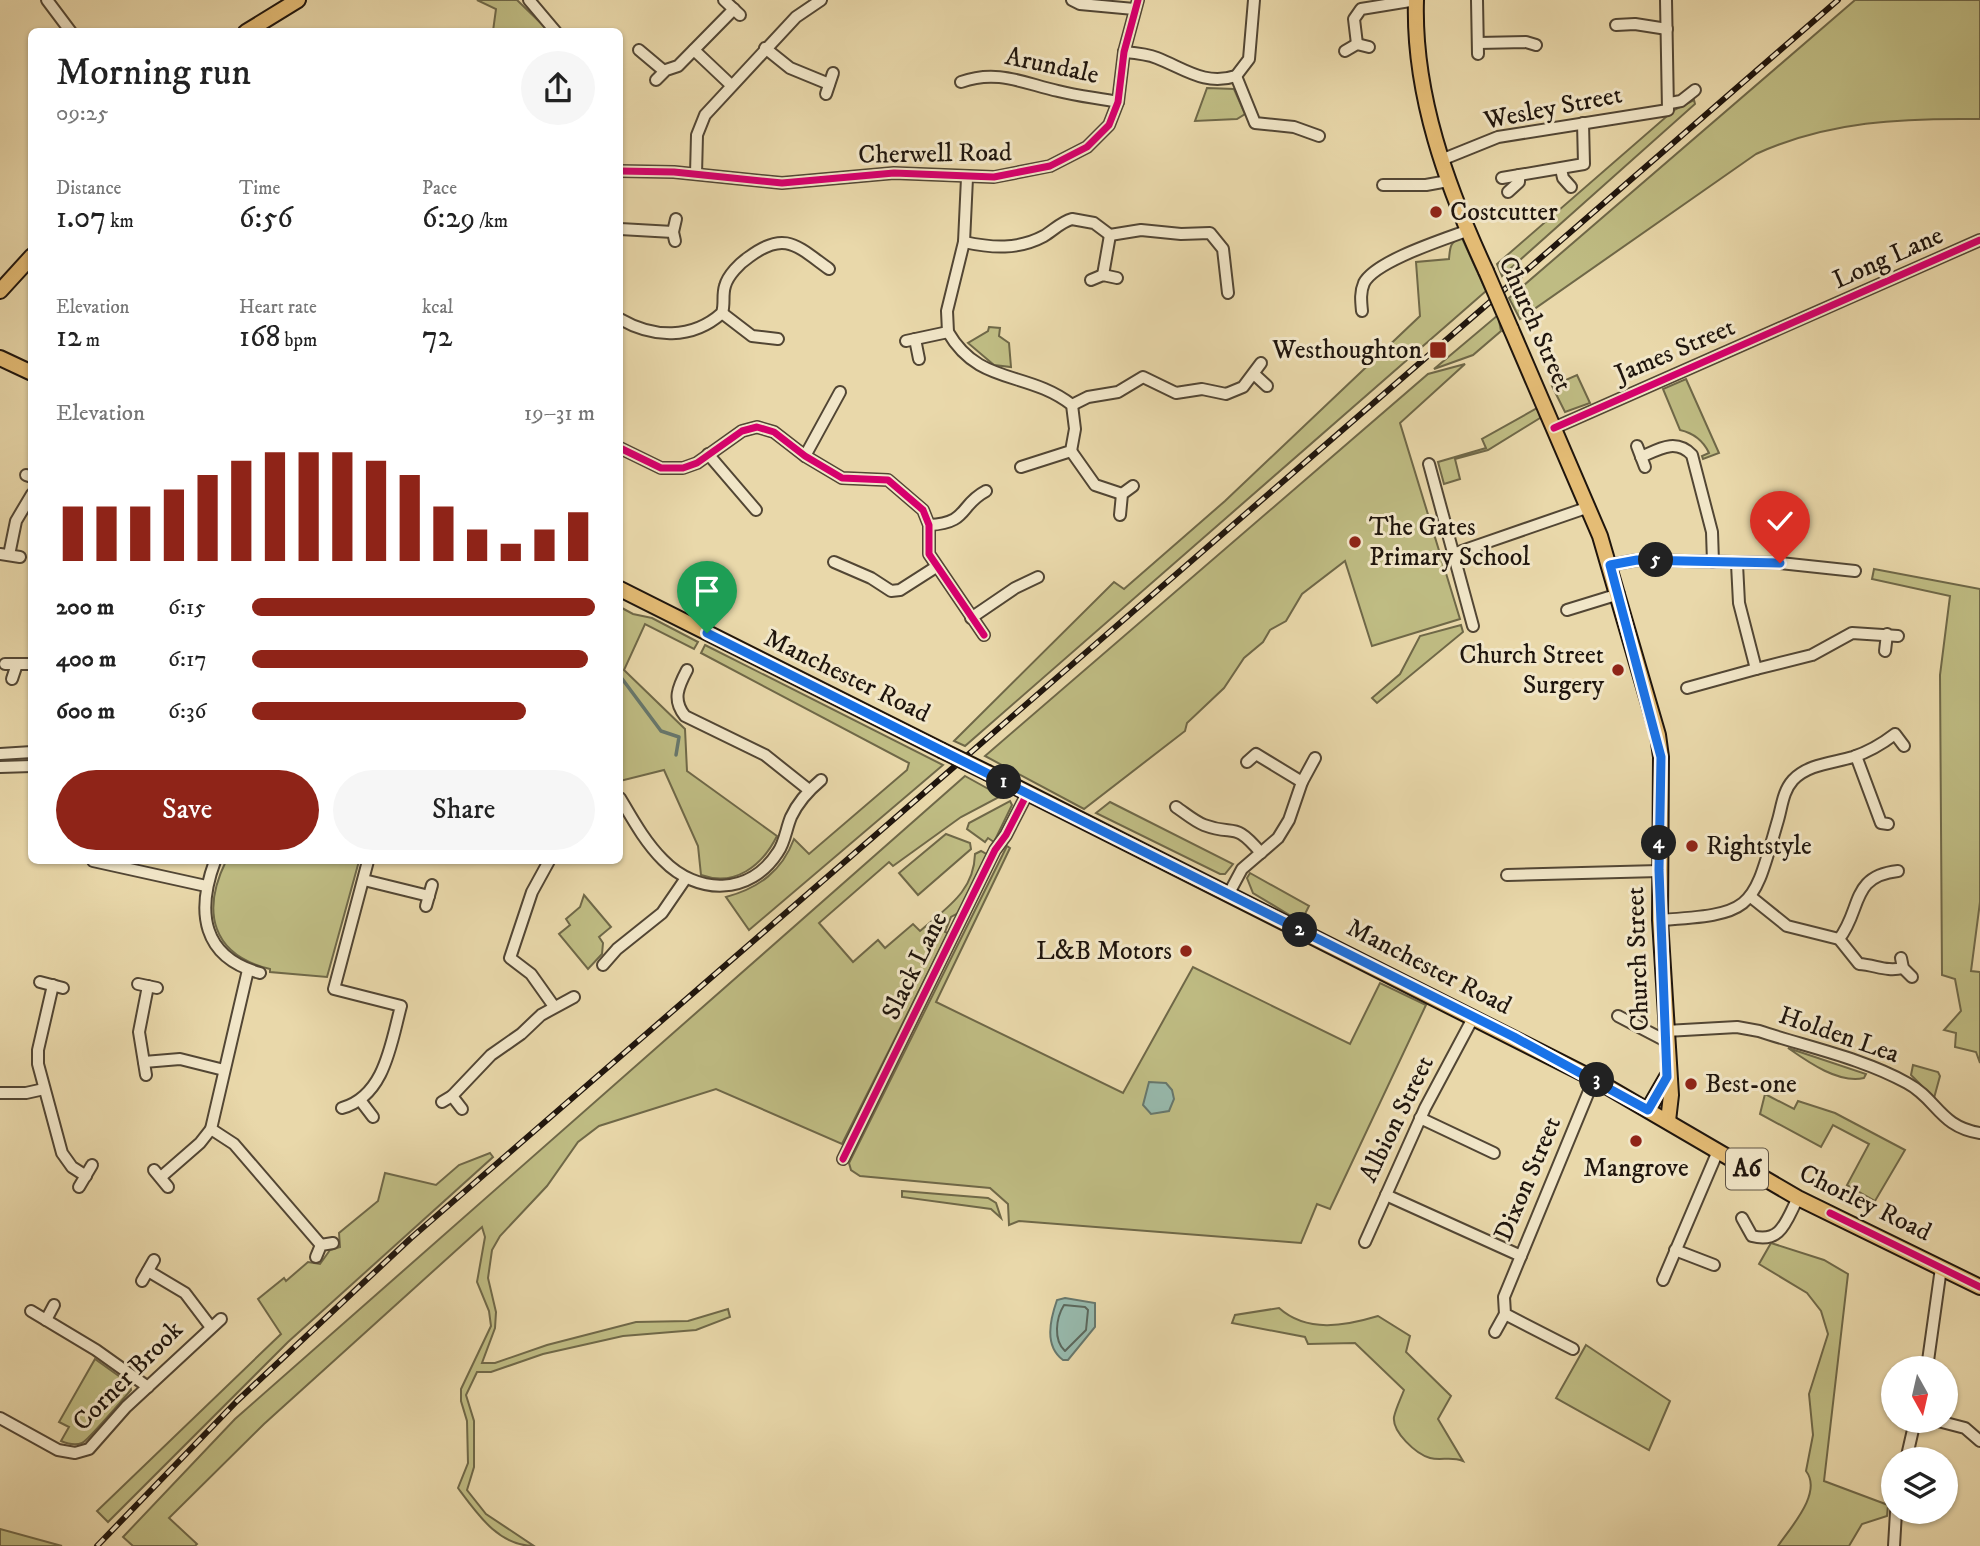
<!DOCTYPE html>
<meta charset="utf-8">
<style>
:root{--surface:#fff;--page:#f6f6f6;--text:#222;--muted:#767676;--accent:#8f2418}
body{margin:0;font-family:"IM FELL DW Pica",serif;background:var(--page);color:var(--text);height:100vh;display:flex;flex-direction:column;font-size:26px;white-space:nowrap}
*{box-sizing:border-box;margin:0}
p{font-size:23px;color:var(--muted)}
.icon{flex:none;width:38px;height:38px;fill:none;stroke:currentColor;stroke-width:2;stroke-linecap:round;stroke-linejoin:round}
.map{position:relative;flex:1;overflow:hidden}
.details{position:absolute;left:28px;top:28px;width:595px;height:836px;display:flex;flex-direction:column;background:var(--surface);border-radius:10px;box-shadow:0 2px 5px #0004}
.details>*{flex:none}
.needle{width:46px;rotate:172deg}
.fabs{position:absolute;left:1881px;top:1356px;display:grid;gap:14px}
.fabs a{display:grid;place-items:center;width:77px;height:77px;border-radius:50%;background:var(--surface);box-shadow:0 2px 5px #0004;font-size:35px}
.pin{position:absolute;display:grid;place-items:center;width:60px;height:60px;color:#fff;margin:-72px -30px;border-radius:50% 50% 50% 0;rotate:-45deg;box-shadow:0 0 7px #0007}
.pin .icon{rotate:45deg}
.km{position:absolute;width:35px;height:35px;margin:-18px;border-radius:50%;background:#222;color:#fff;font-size:19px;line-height:35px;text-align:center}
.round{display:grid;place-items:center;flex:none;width:74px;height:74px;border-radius:37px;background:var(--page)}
.overview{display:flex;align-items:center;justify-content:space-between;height:119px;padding:0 28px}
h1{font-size:38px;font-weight:600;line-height:52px}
.stats{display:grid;grid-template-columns:repeat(3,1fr);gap:10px;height:119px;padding:7px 28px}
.stats div{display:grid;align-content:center}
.stats b{font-size:30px;font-weight:600}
.stats small{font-size:19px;font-weight:400}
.stats p{font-size:19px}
.chart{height:196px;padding:14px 28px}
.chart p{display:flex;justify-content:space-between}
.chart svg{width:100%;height:126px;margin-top:7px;stroke:var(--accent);stroke-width:6}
.cta{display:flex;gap:14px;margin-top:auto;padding:14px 28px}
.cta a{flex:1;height:80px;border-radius:42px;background:var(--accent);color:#fff;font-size:28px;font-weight:600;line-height:80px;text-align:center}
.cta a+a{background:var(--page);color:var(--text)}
ul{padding:0 28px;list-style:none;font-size:23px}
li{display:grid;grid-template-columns:112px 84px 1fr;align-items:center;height:52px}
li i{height:18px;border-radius:9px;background:var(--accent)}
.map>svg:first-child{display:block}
.green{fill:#bfbc83;stroke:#6f6848;stroke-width:2}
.water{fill:#97b9ac;stroke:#67776c;stroke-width:2}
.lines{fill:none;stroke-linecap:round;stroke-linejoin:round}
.shore{stroke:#5b675c;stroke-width:2}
.stream{stroke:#67776c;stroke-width:3.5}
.minor-casing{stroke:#524634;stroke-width:14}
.major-casing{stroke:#1f150d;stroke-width:18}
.minor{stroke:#f1e6c8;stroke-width:10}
.major{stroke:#e4bc75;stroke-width:14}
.rail-casing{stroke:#1f150d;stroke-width:6}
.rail{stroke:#f1e6c8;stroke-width:3.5;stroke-dasharray:10;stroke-linecap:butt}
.major-bridge-casing{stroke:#1f150d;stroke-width:18;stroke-linecap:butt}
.major-bridge{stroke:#e4bc75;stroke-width:14}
.cycleway-casing{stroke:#f1e6c8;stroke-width:11}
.cycleway{stroke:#d6006c;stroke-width:7}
.route-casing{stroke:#fff;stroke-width:14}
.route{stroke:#1a73e8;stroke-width:9}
.poi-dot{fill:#8f2418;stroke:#f1e6c8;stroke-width:2.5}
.labels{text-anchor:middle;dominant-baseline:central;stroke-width:6;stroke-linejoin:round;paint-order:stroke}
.shield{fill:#f1e6c8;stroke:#5e5445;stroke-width:2}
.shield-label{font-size:24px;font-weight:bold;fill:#1f150d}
.street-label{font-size:26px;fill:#1f150d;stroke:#f1e6c8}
.poi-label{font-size:26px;fill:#1f150d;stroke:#f1e6c8;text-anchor:start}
</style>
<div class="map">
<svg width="1980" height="1546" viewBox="0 0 1980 1546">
<rect width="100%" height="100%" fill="#e9d8aa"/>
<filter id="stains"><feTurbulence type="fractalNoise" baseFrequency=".00286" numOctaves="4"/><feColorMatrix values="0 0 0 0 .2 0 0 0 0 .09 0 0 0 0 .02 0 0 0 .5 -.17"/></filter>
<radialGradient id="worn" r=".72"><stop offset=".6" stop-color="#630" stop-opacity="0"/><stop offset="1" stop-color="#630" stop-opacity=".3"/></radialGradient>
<g class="green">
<path d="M477,0H517L549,31H493L496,9Z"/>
<path d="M1855,0H1980V119C1902,118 1828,121 1756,154L1520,319L1509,298Z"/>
<path d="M1207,88L1234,89L1245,114L1237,119L1195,121Z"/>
<path d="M1694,100L1695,104L1502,276L1497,264L1674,110Z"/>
<path d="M1462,238L1486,291L965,746L954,741L1114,582L1124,589L1225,501L1420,316L1416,262L1449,259C1450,247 1450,241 1462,238Z"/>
<path d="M1498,315L1501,331L1473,355L1434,369Z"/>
<path d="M989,327L1000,328L999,336L1009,343L1011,367L994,365L968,343L988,331Z"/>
<path d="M1465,364L1400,423L1460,619L1372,646L1345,561L1302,594L1286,621L1270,630L1263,642L1244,658L1224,688L1187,723L1185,731L1084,809L985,756L1428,374Z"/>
<path d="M1577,375L1590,403L1565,412L1552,386Z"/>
<path d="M1686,379L1719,453L1703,459L1702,456L1709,453C1703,440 1693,433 1680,430L1663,389Z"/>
<path d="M1539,407L1540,418L1488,450L1455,459L1460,479L1444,484L1438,462L1486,448L1482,439Z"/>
<path d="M1874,569L1980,589V902L1971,971L1980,972V1063L1976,1052L1955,1047L1956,1033L1944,1030L1961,1011L1955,979L1942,975L1940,675L1950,596L1872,579Z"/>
<path d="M620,607L633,614L652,618L698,642L694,649L645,624L624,670L685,729L687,771L777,836C762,866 735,887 701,875L698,846L664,770L620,781Z"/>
<path d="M1461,625L1463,632L1377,703L1372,698L1400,674L1420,636Z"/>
<path d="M705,645L943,765L749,930L726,897C759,888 782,871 794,839L809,854L907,770L909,763L701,653Z"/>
<path d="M965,776L1001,796L961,817L893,866L889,862L819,923L853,962L878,940L885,948L913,924L920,931C946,908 974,892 975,854L981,851L988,855L960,912L951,917L945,932L948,933L842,1144L716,1089L599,1126L578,1142L547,1186L500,1236L492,1250L488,1278L496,1312L495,1328L482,1363H495L547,1345L636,1322L688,1321L728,1309L730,1317L696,1330L623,1336L543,1354L491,1372H477L466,1395L474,1421V1467L467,1490L486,1514L534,1546C499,1546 478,1515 458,1488L468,1463L467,1421L461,1401V1389L491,1326L489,1311L477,1282L485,1237L482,1227L264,1424L169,1518L197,1544L195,1546H133L123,1537L235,1419Z"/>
<path d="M1010,801L1012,805L994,842L988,838L985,842L967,829L969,823Z"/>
<path d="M1110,802L1233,864L1225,874H1220L1096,813Z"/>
<path d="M946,834L970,843L971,849L918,895L899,873Z"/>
<path d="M1007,846L1010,848L936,1002L1123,1093L1193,967L1350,1044L1380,983L1426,1005L1330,1209L1317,1204L1301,1243L1019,1221L1009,1225L1008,1204L990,1188L860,1176L851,1170L849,1163Z"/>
<path d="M226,861H359L327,977L270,972V969C212,955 201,912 226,861Z"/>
<path d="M1250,873L1309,906L1301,922L1253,893L1247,878Z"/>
<path d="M584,895L611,927L599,937L603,943L602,954L588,969L559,934L570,925L566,919L580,907Z"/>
<path d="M1788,1048L1866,1074L1864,1078C1839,1084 1808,1062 1788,1048Z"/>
<path d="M1913,1065L1938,1072L1940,1076L1934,1098L1911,1075Z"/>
<path d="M1765,1094L1794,1109L1798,1101L1835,1113L1905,1150L1875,1201L1847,1185L1869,1144L1833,1125L1821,1147L1760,1114Z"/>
<path d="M490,1153L493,1157L288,1342L108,1522L97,1511L281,1334L258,1299L284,1278L286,1281L308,1262L320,1264L330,1250L340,1247L339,1233L378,1201L385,1173L436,1185L459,1165Z"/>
<path d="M902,1191L988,1198L996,1203L1001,1218L991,1209L902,1197Z"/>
<path d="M1771,1243L1824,1260L1848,1274L1824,1481L1888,1505L1887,1516L1862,1524L1849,1546H1778C1790,1528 1823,1493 1806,1471L1813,1435L1809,1394L1828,1334L1821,1311L1807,1293L1759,1264Z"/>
<path d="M1279,1308C1307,1333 1345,1326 1378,1316L1410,1336L1406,1352L1451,1396L1438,1419L1463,1461C1451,1456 1441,1461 1430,1458C1416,1454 1392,1432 1394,1417C1396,1408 1401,1398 1404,1390L1355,1343L1308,1344L1305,1337L1232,1323L1235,1315Z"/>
<path d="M1586,1345L1670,1401L1649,1450L1556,1398Z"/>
<path d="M95,1359L130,1384L131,1390C125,1397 87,1441 82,1443C75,1446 68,1444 61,1441L69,1427L59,1422Z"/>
<path d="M0,1529L62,1546H0Z"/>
</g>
<g class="water">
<path d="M1149,1082L1166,1083L1172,1090L1174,1099L1169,1111L1151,1114L1143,1105Z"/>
<path d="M1065,1298L1095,1303V1327L1068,1360H1063C1044,1346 1050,1320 1057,1300Z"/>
</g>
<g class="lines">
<path class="shore" d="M1064,1305L1085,1307L1088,1310L1086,1330L1065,1351C1053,1340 1056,1318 1064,1305Z"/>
<path class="stream" d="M620,676L661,731L679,737L676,755"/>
<defs>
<g id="minor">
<path d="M47,0L71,32"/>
<path d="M529,0L556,32"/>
<path d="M724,0L740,15"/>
<path d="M1072,0L1080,4L1134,9"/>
<path d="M1477,0L1478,54"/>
<path d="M1616,25L1635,24L1667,29"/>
<path d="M1478,43L1526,42L1536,45"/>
<path d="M1357,44L1354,19L1361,9L1416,0"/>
<path d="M765,48L790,68L829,84"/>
<path d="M639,50L664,71"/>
<path d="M694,50L731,85"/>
<path d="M1345,51L1357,44L1369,47"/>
<path d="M1124,52C1135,53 1147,54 1157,58C1185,69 1205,86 1236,76L1249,59L1254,0"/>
<path d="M1236,76L1255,123L1294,127L1319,136"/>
<path d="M656,80L666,70L678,66L734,9"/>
<path d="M961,82C997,69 1023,83 1058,91C1077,96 1098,98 1118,102"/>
<path d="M826,94L833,73"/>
<path d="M1670,103L1681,101L1695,90"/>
<path d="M1441,160L1498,137L1668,110L1666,0"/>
<path d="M1561,169L1563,178L1571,187"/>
<path d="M620,171L674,172L782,183L894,173L994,177L1050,166L1087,147L1109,125L1118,102L1124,52L1138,0"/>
<path d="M696,174L697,135L705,115L796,17L821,0"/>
<path d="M967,178L964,242L947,311L948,332C979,386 1027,370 1072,405L1075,429L1071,451L1021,467"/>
<path d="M1502,178L1584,164L1583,123"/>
<path d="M1383,185H1426L1448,181"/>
<path d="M1508,192L1519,182V175"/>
<path d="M620,229L673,232"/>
<path d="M675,241L673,232L676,219"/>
<path d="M964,242C992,248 1018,250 1044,236C1054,230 1061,222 1072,219L1094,223L1110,235L1141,230L1181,234L1210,233L1223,249L1228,293"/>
<path d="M1103,275L1110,235"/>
<path d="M1091,280L1103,275L1117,278"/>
<path d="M1362,311C1361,301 1360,292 1364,283C1375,261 1445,239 1469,230"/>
<path d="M722,313L752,336L778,339"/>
<path d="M620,319C653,338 692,340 722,313C725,304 722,295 725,286C728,275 740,263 749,257C785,230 797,246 829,269"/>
<path d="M915,339L919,359"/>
<path d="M906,341L948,332"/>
<path d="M1254,374L1267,386"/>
<path d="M1072,405L1088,397L1118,392L1143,377L1176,393L1202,389L1226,394L1243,387L1261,363"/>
<path d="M1554,428L1980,240"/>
<path d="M1637,446L1645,467"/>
<path d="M620,448L661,468H683L697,463L742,431L757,427L774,432L805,456L842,478L888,480L923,510L929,525V554L984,635"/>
<path d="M1071,451L1095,485L1122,494"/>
<path d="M708,454L756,510"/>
<path d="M805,456L840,392"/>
<path d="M1641,457C1659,449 1676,438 1692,455L1712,532L1713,562"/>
<path d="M1429,464L1473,626"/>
<path d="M26,475L32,477"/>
<path d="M1120,515L1122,494L1133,486"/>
<path d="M929,525C969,523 959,505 986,491"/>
<path d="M0,554L20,557"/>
<path d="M1453,554L1589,507"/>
<path d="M9,555L16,521L32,494"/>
<path d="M834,562L871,578L891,591L900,590L936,567"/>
<path d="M1737,564L1739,603L1756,669L1812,655L1852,633L1898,636"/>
<path d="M1610,565L1637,560L1780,563L1855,571"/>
<path d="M1567,610L1619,594"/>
<path d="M971,618L1015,588L1038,577"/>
<path d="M1885,651L1887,634"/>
<path d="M5,664H32"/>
<path d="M687,670C678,687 672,700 685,716L765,755L809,790"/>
<path d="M12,679L17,664"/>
<path d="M1687,688L1756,669"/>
<path d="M0,754L32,752"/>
<path d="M1856,756L1881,823L1888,824"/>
<path d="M1247,762L1256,754L1302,782"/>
<path d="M0,767L32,766"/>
<path d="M620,798C633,820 645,842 663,860C697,895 750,896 778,852C785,842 786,829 791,817C798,802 809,790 821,780"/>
<path d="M1176,807C1185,813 1194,821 1204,825C1236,837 1233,820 1261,853"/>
<path d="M93,861L206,886"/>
<path d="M215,861C196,912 202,957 260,973"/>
<path d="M549,861L532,892L510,958L531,974L553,1005"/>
<path d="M1507,875L1659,871"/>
<path d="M364,880L429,896"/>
<path d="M1228,895L1242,869L1278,838L1289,820L1302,782L1315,758"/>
<path d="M1751,897L1787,926L1839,939L1859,964C1876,965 1886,972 1903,968"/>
<path d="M426,906L432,885"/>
<path d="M1660,920C1756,914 1752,909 1778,820C1782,806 1783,791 1793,780C1808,764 1833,763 1853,757C1868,752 1882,744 1895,734L1904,746"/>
<path d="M1839,939C1862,910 1850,876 1898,871"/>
<path d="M1901,958L1903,968L1912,977"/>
<path d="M603,965L617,949L662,913L686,878"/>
<path d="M248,970L211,1129L234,1144L321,1245"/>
<path d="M40,982L63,988"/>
<path d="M138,984L157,988"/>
<path d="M53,985L38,1050V1064L62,1153L72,1167L86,1176"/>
<path d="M1618,1016L1666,1041"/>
<path d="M1666,1031L1737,1027L1759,1031C1807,1047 1862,1058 1907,1083C1937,1099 1940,1127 1980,1133"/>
<path d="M144,1062L180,1059L224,1070"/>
<path d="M146,1075L139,1032L148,986"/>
<path d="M0,1093H26L44,1089"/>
<path d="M452,1096L462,1109"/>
<path d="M360,1100L373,1117"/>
<path d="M442,1102L452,1096L491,1055L521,1034L541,1015L574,997"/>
<path d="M342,1108C385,1096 391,1043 401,1006L334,989L368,861"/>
<path d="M1420,1118L1494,1153"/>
<path d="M843,1159L995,850L1006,835L1027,794"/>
<path d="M154,1170L168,1187"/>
<path d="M161,1177L200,1143L211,1129"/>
<path d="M79,1187L92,1165"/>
<path d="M1386,1195L1521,1256"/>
<path d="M1742,1218L1752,1236C1782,1244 1786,1220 1798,1198"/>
<path d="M1365,1242L1425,1108L1473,1018"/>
<path d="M1675,1250L1714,1265"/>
<path d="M316,1257L321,1245L333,1243"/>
<path d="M148,1271L185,1293L210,1326"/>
<path d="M1663,1280L1718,1151"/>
<path d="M142,1281L154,1260"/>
<path d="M31,1311L96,1350L148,1387"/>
<path d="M46,1320L54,1305"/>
<path d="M1495,1332L1505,1314"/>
<path d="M1573,1349L1505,1314L1504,1297L1594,1079"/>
<path d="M1927,1368L1941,1268"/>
<path d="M0,1418L58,1450L75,1453L89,1449L126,1407L221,1319"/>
<path d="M1938,1421L1965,1428L1980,1441"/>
<path d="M1906,1460L1915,1421"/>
<path d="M1894,1546L1896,1512"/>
</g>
<g id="major">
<path d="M1416,0C1413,94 1447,187 1486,271"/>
<path d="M246,32L298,0"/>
<path d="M0,291L32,256"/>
<path d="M1511,329L1600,536L1658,735L1661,757L1660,920L1671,1095L1668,1121"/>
<path d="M0,358L32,373"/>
<path d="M620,589L941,750"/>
<path d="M988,773L1594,1079L1798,1198L1980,1287"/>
<path d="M1648,1110L1667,1077"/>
</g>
</defs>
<use href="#minor" class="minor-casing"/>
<use href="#major" class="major-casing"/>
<use href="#minor" class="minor"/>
<use href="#major" class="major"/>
<defs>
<path id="rail" d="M97,1546L237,1401L411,1238L1838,0"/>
</defs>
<use href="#rail" class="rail-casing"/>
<use href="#rail" class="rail"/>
<defs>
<g id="major-bridge">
<path d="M1486,271L1511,329"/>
<path d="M941,750L988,773"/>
</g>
</defs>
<use href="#major-bridge" class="major-bridge-casing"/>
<use href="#major-bridge" class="major-bridge"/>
<defs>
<g id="cycleway">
<path d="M620,171L674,172L782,183L894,173L994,177L1050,166L1087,147L1109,125L1118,102L1124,52L1138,0"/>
<path d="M1554,428L1980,240"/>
<path d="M620,448L661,468H683L697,463L742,431L757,427L774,432L805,456L842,478L888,480L923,510L929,525V554L984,635"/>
<path d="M988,773L1499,1030"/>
<path d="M843,1159L995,850L1006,835L1027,794"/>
<path d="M1830,1213L1980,1287"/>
</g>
</defs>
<use href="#cycleway" class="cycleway-casing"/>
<use href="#cycleway" class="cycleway"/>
</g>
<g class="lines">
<defs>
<path id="route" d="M707,633L1514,1037L1648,1110L1667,1077L1659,870L1661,757L1610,565L1637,560L1780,563"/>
</defs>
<use href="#route" class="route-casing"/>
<use href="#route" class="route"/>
</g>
<g class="poi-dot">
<circle cx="1436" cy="212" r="7"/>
<rect x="1429" y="341" width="18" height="18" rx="3.5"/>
<circle cx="1355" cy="542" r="7"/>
<circle cx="1618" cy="670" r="7"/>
<circle cx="1692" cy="846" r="7"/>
<circle cx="1186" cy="951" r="7"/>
<circle cx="1691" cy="1084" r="7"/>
<circle cx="1636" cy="1141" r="7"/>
</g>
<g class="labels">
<rect class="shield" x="1726" y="1148.5" width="42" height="41" rx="5"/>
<g class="shield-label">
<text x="1747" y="1169">A6</text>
</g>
<g class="street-label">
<text transform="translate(1052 66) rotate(12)">Arundale</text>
<text transform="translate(1553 108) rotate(-11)">Wesley Street</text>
<text transform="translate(935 154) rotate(-1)">Cherwell Road</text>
<text transform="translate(1888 258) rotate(-24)">Long Lane</text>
<text transform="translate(1535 324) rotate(66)">Church Street</text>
<text transform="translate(1675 351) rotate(-23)">James Street</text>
<text transform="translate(847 676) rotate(26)">Manchester Road</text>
<text transform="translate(1638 959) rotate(-92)">Church Street</text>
<text transform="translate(915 966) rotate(-64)">Slack Lane</text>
<text transform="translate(1429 967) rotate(27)">Manchester Road</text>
<text transform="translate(1839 1035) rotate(19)">Holden Lea</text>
<text transform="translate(1397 1119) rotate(-64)">Albion Street</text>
<text transform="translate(1528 1179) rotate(-67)">Dixon Street</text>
<text transform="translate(1865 1203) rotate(26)">Chorley Road</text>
<text transform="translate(128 1376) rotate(-45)">Corner Brook</text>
</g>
<g class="poi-label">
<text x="1450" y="212">Costcutter</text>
<text x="1422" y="350" text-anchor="end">Westhoughton</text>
<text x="1369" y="527">The Gates<tspan x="1369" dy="30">Primary School</tspan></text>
<text x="1604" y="655" text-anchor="end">Church Street<tspan x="1604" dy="30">Surgery</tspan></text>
<text x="1706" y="846">Rightstyle</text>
<text x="1172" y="951" text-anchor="end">L&amp;B Motors</text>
<text x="1705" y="1084">Best-one</text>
<text x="1636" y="1168" text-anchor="middle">Mangrove</text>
</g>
</g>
<rect width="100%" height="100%" filter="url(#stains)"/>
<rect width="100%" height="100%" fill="url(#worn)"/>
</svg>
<div class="fabs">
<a><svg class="needle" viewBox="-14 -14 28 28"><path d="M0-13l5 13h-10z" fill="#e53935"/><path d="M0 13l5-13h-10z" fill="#767676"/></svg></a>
<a><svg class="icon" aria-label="layers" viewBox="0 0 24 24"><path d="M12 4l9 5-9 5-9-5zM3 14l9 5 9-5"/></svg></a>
</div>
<div class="pin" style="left:707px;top:633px;background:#1e9e55"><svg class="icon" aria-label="arrive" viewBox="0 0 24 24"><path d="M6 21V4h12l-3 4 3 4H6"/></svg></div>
<div class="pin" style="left:1780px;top:563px;background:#d93025"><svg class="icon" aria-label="check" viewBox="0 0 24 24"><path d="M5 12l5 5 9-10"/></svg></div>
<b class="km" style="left:1004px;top:782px">1</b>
<b class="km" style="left:1300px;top:930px">2</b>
<b class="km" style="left:1597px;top:1080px">3</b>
<b class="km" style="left:1659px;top:843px">4</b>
<b class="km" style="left:1656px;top:560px">5</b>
<section class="details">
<div class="overview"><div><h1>Morning run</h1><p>09:25</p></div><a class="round"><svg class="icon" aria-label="share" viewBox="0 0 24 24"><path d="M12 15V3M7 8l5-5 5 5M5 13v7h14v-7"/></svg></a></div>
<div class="stats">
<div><p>Distance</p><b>1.07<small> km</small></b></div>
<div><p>Time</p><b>6:56</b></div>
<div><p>Pace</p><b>6:29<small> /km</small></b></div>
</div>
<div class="stats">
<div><p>Elevation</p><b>12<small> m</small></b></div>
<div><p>Heart rate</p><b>168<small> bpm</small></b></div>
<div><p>kcal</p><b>72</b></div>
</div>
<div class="chart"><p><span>Elevation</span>19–31 m</p>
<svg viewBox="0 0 160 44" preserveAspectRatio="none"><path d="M5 44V25M15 44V25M25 44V25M35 44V19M45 44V14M55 44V9M65 44V6M75 44V6M85 44V6M95 44V9M105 44V14M115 44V25M125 44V33M135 44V38M145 44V33M155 44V27"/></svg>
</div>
<ul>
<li><b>200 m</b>6:15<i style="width:100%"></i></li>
<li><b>400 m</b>6:17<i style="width:98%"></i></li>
<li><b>600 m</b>6:36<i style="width:80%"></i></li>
</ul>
<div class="cta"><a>Save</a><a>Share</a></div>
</section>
</div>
